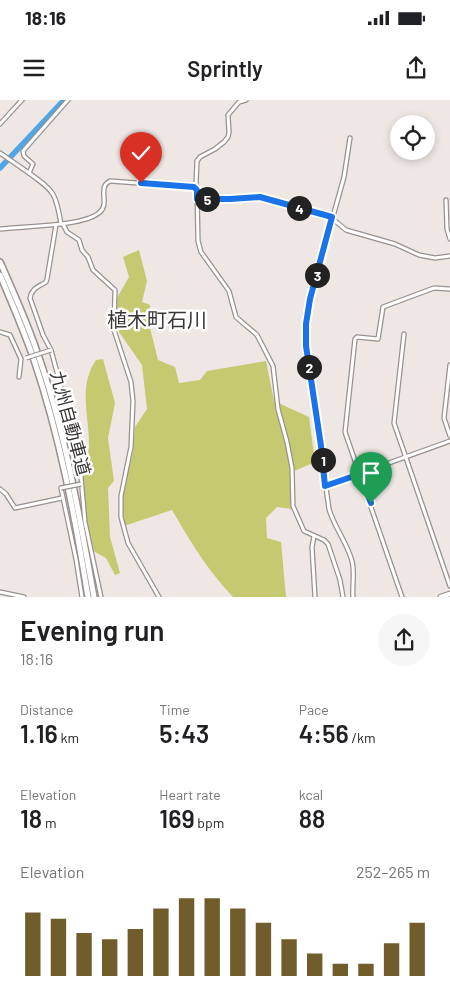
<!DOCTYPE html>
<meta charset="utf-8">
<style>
:root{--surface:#fff;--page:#f6f6f6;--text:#202124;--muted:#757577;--accent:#715c2c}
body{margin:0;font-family:Barlow,"Noto Sans JP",sans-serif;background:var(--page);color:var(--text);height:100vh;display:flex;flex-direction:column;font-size:19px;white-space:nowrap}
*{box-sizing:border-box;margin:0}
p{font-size:16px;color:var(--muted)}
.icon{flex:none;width:28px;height:28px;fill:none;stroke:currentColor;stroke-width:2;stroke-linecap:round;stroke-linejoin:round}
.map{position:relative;height:497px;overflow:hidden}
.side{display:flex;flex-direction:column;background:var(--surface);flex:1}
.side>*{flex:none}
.controls{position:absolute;left:390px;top:15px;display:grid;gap:10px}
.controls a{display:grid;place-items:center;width:45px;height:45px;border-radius:50%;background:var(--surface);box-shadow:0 2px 8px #0003;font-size:25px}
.pin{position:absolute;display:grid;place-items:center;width:42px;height:42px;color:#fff;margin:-51px -21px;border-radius:50% 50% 50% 0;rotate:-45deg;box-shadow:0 0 5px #0007}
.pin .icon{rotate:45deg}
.km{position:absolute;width:25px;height:25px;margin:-12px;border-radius:50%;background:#222;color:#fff;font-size:14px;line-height:25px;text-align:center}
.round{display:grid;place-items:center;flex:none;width:52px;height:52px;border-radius:26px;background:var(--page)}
.summary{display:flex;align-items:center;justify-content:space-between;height:85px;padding:0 20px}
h1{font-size:28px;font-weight:600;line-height:38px}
.stats{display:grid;grid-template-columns:repeat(3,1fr);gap:8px;height:85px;padding:5px 20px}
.stats div{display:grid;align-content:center}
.stats b{font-size:25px;font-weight:600}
.stats small{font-size:14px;font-weight:400}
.stats p{font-size:14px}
.chart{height:140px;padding:10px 20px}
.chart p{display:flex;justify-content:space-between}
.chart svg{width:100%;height:90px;margin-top:5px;stroke:var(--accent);stroke-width:6}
.status{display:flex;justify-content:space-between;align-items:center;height:35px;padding:0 25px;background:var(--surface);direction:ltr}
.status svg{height:14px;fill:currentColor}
header{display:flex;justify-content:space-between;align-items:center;height:65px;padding:0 20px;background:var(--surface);font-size:22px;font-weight:600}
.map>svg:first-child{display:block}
.green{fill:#c5ca71}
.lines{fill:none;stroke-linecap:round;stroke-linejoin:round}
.river{stroke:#51a7e6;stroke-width:5.5}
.minor-casing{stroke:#97918f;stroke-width:5.5}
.major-casing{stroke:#97918f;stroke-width:7}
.highway-casing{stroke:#97918f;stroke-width:8}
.minor{stroke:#fff;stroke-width:3}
.major{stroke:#fff;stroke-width:4.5}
.highway{stroke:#fff;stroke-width:5}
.minor-bridge-casing{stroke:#97918f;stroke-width:5.5;stroke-linecap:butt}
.minor-bridge{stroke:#fff;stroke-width:3}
.route-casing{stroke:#fff;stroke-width:10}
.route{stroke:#1a73e8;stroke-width:6}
.labels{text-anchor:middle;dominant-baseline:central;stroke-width:5;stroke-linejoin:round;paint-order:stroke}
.street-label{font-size:18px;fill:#393635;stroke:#fff}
.quarter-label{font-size:20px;fill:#393635;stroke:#fff}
</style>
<div class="status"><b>18:16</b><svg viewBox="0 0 49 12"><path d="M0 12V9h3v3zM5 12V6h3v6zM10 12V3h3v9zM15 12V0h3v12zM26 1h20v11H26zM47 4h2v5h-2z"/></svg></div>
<header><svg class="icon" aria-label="menu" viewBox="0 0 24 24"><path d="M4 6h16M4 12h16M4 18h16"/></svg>Sprintly<svg class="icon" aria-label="share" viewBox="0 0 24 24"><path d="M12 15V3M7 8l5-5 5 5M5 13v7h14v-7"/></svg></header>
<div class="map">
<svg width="450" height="497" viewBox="0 0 450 497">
<rect width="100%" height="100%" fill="#eee7e4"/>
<g class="green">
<path d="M139,150L147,181L142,202L150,205L149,224L158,260L175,267L179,283L200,280L207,271L266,261L274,301L309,317L315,362L292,372V409L277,407L266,418L267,438L281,442L286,497H233C208,471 190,441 172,410L124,426L122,397L133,352L135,327L147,309L142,265L119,232L117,198L129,177L123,157Z"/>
<path d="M103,259L115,303L108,338L114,381L108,388L110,437L120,473L115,475L106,458L88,448L78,370L84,367C86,360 89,351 89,344C89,315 78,286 96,260Z"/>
</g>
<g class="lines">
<path class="river" d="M0,68L64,0"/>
<defs>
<g id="minor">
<path d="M246,0L239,2L228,15L229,32L228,37L224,42L215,49L200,57L197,61L196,84L194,87L197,90L198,141L201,152L229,191L236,217L257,235L273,266L278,309L287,342L292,368L293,406L304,431L324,440L328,444L340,480L343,497"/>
<path d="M0,24L22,0"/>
<path d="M350,38L344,77L310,199L306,224V246L329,409C334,427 347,442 352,461C355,472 352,485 353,497"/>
<path d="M0,53L29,73"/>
<path d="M197,99H230L260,97L328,115L346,130L395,144L419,155L435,158L450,156"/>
<path d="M446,100L447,129L450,139"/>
<path d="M61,124C56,93 54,91 29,73L33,64L24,56L23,51L68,0"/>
<path d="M63,124L67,132L79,140L82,150L88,157L93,170L115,190L114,230L131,282L133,301L131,347L121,396V417L128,443L159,497"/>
<path d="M56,125L47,179L46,182C38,187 32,188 30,198L43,235L51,250L71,324L80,366L85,422L101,497"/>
<path d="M0,129C22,126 84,127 100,112C110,103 97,87 110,81L194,87"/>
<path d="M0,232L10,235L21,259L19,277"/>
<path d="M404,234L394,323L450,486"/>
<path d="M450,265L444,318L450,336"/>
<path d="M325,386L450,341"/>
<path d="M61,388L76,459L82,497"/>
<path d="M0,389L6,394L15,408L62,398"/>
<path d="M314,436L312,447L315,497"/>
<path d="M0,492L24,497"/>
<path d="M402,497L345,332L355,239L357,237L378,239L383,207L434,188L450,189"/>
</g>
<path id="major" d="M441,497L450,494"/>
<g id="highway">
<path d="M0,162C13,191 26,220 36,249C65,329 79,414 94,497"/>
<path d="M0,175C12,203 24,231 34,260C60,337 75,417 88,497"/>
</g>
</defs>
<use href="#minor" class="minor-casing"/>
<use href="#major" class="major-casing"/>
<use href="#highway" class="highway-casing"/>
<use href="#minor" class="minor"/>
<use href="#major" class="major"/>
<use href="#highway" class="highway"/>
<defs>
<g id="minor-bridge">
<path d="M26,258L51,250"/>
<path d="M61,388L81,384"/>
</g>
</defs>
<use href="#minor-bridge" class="minor-bridge-casing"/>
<use href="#minor-bridge" class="minor-bridge"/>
</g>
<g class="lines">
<defs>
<path id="route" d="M141,83L194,87L197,90V99H230L260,97L332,117L310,199L306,224V246L321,346L325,386L360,374L371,403"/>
</defs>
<use href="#route" class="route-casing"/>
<use href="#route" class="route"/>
</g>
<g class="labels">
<g class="street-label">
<text transform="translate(71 323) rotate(75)">九州自動車道</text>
</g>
<g class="quarter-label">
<text x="157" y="219">植木町石川</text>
</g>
</g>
</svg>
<div class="controls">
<a><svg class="icon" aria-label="locate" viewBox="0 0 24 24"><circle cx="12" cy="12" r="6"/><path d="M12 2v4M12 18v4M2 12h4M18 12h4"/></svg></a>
</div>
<div class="pin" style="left:371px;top:403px;background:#1e9e55"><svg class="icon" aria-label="arrive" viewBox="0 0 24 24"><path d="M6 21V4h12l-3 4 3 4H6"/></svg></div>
<div class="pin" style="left:141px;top:83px;background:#d93025"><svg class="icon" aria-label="check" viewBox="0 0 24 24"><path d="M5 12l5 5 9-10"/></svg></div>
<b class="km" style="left:323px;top:360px">1</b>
<b class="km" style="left:309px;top:267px">2</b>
<b class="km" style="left:317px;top:175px">3</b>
<b class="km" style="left:299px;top:108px">4</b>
<b class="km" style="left:207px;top:99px">5</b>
</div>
<section class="side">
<div class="summary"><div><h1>Evening run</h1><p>18:16</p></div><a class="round"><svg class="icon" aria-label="share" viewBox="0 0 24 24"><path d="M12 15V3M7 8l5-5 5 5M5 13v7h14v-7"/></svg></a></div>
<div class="stats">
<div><p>Distance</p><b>1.16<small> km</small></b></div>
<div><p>Time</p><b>5:43</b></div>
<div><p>Pace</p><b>4:56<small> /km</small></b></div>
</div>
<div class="stats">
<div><p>Elevation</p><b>18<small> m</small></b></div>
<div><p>Heart rate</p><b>169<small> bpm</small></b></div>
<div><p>kcal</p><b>88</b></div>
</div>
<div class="chart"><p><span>Elevation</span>252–265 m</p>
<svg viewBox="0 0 160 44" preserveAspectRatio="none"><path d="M5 44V13M15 44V16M25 44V23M35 44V26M45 44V21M55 44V11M65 44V6M75 44V6M85 44V11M95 44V18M105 44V26M115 44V33M125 44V38M135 44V38M145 44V28M155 44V18"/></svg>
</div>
</section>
